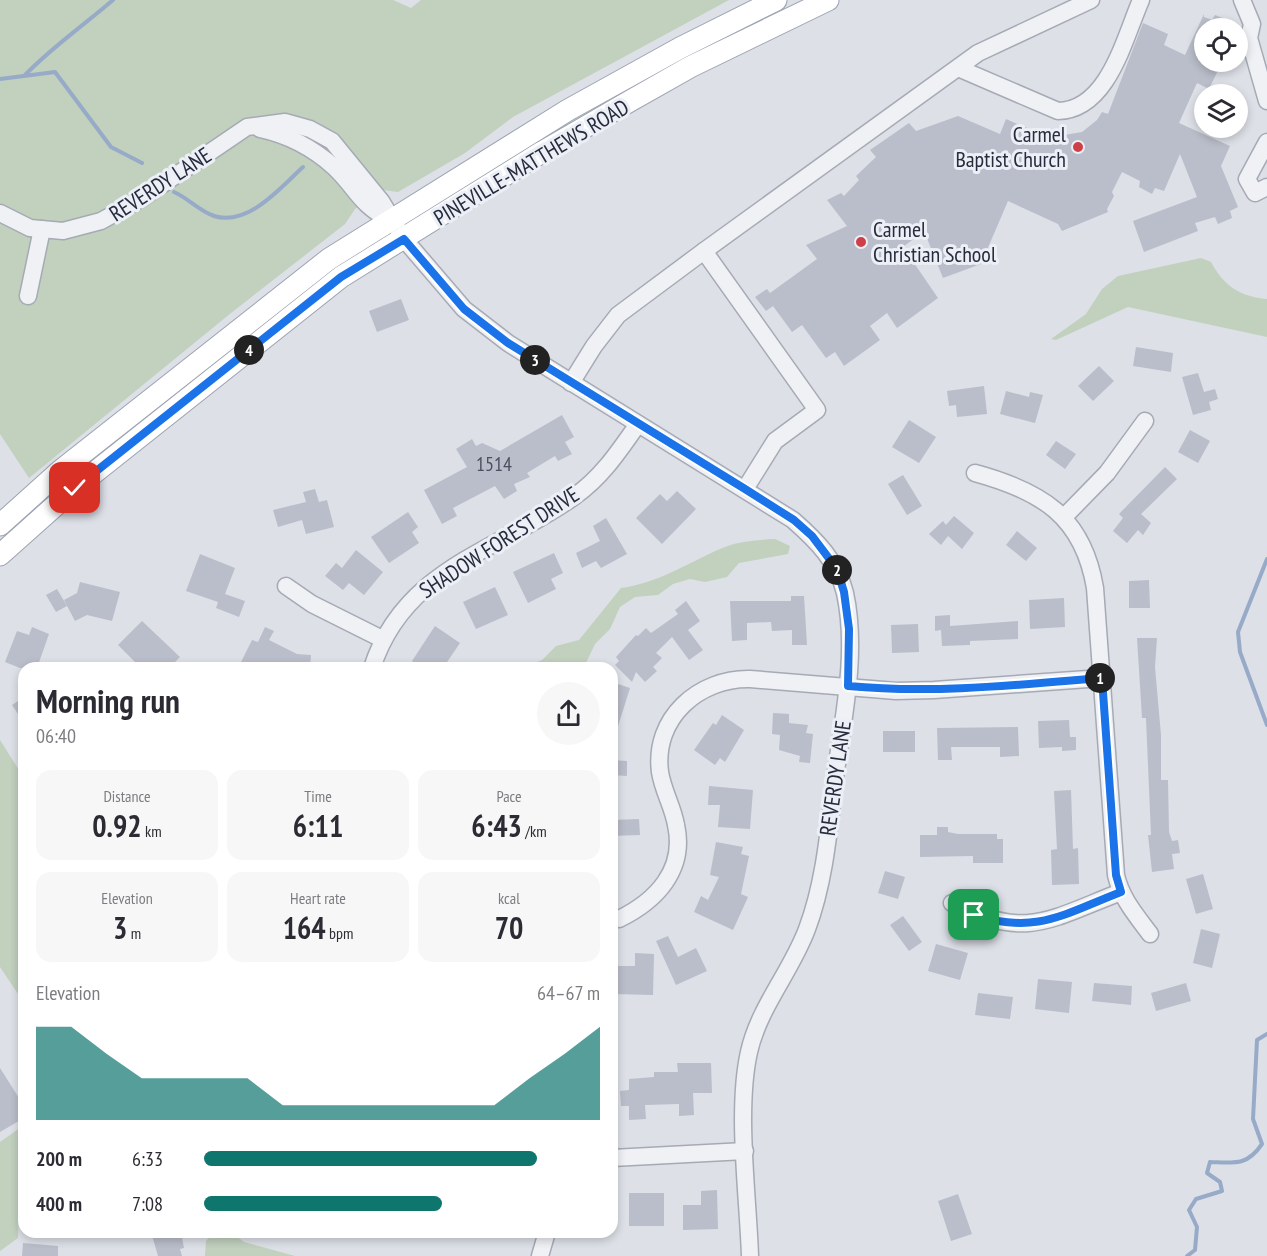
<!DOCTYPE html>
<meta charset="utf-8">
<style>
:root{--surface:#fff;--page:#f7f7f7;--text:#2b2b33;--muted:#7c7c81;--accent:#0f766e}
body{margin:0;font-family:"PT Sans Narrow",sans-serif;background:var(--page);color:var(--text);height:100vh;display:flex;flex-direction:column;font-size:22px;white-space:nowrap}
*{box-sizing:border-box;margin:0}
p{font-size:20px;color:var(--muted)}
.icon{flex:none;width:33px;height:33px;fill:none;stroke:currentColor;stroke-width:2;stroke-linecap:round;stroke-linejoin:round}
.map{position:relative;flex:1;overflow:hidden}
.side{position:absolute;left:18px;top:662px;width:600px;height:576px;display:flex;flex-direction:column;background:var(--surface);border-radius:18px;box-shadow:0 3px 9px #0003}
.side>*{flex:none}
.buttons{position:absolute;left:1194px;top:18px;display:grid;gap:12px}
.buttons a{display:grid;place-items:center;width:54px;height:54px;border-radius:50%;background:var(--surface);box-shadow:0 3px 9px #0003;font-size:30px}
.pin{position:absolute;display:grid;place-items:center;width:51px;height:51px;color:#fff;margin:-26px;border-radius:12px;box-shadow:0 3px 9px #0006}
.km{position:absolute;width:30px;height:30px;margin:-15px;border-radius:50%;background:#222;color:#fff;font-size:16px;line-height:30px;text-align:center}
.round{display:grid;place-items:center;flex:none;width:63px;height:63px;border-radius:32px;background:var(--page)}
.head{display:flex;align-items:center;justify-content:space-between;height:102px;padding:0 18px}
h1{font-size:33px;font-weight:600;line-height:45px}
.metrics{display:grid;grid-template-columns:repeat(3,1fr);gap:9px;height:102px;padding:6px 18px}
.metrics div{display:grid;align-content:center;border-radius:15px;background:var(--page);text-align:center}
.metrics b{font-size:30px;font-weight:600}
.metrics small{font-size:16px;font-weight:400}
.metrics p{font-size:16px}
.chart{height:168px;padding:12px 18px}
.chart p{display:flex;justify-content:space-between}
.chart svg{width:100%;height:108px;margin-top:6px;fill:var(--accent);opacity:.7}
ul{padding:0 18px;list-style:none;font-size:20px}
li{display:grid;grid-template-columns:96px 72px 1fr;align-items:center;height:45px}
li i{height:15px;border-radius:8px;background:var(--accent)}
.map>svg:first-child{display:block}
.green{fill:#c1d1be}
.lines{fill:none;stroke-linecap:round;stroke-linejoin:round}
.stream{stroke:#97aac8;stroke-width:4}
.building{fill:#babeca}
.minor-casing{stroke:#a6aab4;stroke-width:19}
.major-casing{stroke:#9ca3b2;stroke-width:23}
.minor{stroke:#eff1f5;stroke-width:16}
.major{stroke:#fff;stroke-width:21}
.route-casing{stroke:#fff;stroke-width:12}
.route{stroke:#1a73e8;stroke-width:8}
.poi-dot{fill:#ce3f47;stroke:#eceff5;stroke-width:2}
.labels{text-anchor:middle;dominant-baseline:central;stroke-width:6;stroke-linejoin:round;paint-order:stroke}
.number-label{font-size:20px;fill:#4b5060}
.poi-label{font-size:22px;fill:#262c3d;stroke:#eceff5;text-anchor:end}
.street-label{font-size:22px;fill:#262c3d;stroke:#eceff5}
</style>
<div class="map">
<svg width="1267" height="1256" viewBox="0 0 1267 1256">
<rect width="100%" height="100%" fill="#dde0e7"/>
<g class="green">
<path d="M0,0H393L411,8L421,0H729L513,117L465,153L398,192L383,190L355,209L345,224L231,313L29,478L0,434Z"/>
<path d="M1201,258L1211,262C1223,285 1240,297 1267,299V337L1128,307L1056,340L1051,339L1086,314L1102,289L1118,276Z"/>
<path d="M775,539L790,546L788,554L739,563L727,577L705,582L690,579L673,584L658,595L635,597L620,607L610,629L595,644L584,667H524L542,660L556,646L579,640L621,588C658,583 686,564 720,549C737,541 757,540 775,539Z"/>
<path d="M0,740L24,778V1003L0,967Z"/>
<path d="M24,1125V1191L19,1199L18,1238L0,1251V1142Z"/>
<path d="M214,1232H231L244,1242L295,1256H205L206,1241Z"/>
</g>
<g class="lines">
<g class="stream">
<path d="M25,75C52,47 84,25 113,0"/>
<path d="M0,79L55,72L111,147L142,163"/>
<path d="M174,192C188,198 199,211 214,216C248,227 281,187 303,167"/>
<path d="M1267,559L1238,632L1240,652L1267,725"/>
<path d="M1187,1256L1195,1250L1197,1227L1189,1210L1196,1199L1222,1191L1220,1182L1207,1173L1210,1162C1235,1163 1247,1166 1262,1144L1253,1119L1257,1040L1267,1034"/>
</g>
</g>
<g class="building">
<path d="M1204,14V17L1212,20L1215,15L1230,21L1227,26L1232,28H1204V62H1222L1209,89L1197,83L1179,123L1230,146L1221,166L1238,207L1230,211L1232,218L1218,224L1215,217L1195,223L1198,231L1144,252L1133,221L1197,197L1180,154L1164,191L1155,188L1152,194L1139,187L1140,181L1122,172L1112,192L1114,196L1107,209L1108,212L1062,231L1058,224L1008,201L981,264L943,278L924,231L903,247L938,298L897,328L887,313L870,326L880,340L844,366L835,352L826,358L802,325L792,332L773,306L766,311L755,297L767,289L770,293L817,259L806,245L847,226L827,200L841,193L844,196L859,180L856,176L876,157L870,150L909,123L916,131L958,116L1000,134L1006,119L1048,137L1050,132L1064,135L1082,132L1097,120L1102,112L1108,114L1143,23L1168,34L1164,45L1185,55Z"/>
<path d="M401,299L409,320L377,332L369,311Z"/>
<path d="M1136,347L1173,353L1171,372L1133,366Z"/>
<path d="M1099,366L1114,381L1093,401L1078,386Z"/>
<path d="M1198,373L1204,392L1215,389L1218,399L1209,402L1211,410L1193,415L1182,377Z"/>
<path d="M984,386L987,414L957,417L956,405L949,406L947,391Z"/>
<path d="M1006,391L1029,397L1030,392L1043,395L1035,423L1000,414Z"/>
<path d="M562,415L574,437L565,442L572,454L558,461L555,456L527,473L530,477L514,484L517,491L504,499L495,486L453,508L457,516L442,524L424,490L467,467L456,449L472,439L476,446L482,443L500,451Z"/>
<path d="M909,420L936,437L919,463L892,447Z"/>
<path d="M1190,430L1210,441L1198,463L1178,452Z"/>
<path d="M1056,441L1076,454L1065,469L1046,455Z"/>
<path d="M1165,467L1177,479L1141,514L1151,523L1143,535L1138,530L1127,543L1113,531L1123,518L1119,514Z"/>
<path d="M903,475L922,506L907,515L888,484Z"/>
<path d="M315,489L319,502L327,500L334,527L306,534L302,520L278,527L273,510L306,502L303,492Z"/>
<path d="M677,491L696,509L662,544L636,518L660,494L667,501Z"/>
<path d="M408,512L418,527L412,532L419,543L389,563L371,537Z"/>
<path d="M954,516L974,533L962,549L948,536L941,545L929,534L943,521L946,525Z"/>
<path d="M606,518L627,554L601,568L596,561L582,568L576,553L600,541L593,526Z"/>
<path d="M1017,531L1037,548L1026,561L1006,545Z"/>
<path d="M356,550L383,572L364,595L349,583L343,590L325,576L336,563L342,568Z"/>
<path d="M554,553L563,573L551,579L556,589L528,603L513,572Z"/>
<path d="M200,554L235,568L225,594L245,601L239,617L216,608L218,602L186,591Z"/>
<path d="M1149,580L1150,608H1129V581Z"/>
<path d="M80,582L120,592L112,621L87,615L75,621L64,600L77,593Z"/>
<path d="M495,587L508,615L476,629L463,602Z"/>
<path d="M57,589L67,606L56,612L46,595Z"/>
<path d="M791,596H804L807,645H792V630L772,631L771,622L747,623V640L732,641L730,601H791Z"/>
<path d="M1064,598L1065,627L1030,629L1029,600Z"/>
<path d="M686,601L700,621L688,630L703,650L689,660L672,637L656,653L662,658L653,667L657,671L645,682L636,672L632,682L615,665L619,661L616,657L636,635L638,636L646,628L651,633L678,614L675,610Z"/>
<path d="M950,615V626L1018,621V639L970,641V645L942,646L941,630L935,631V616Z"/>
<path d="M142,621L180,657L169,668H141L118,645Z"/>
<path d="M918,624L919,652L892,653L891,625Z"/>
<path d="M435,626L460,643L443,668H421L412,661Z"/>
<path d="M32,627L49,634L37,668H20L5,662L17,631L29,635Z"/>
<path d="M265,627L274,631L269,640L297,654L311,655L310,668H253L241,662L252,640L258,642Z"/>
<path d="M1137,638H1157L1155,667L1161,735V780H1168L1169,832L1172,841L1178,840L1180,853L1172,854L1174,869L1152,872L1148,835H1151L1146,718H1142Z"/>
<path d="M612,682L630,688L614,739L612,738Z"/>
<path d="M24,697V723L12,705Z"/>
<path d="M773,713L789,714V723L808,725L806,733L813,734L810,763L799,762L800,756L779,750L780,735L772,734Z"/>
<path d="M722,715L744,730L725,762L720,758L715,765L694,750L713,723L716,725Z"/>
<path d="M1069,720L1070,737H1076V750L1062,751V747L1039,748L1038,721Z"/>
<path d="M1018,727L1019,756L1000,757V747H951L952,760H938L937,728Z"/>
<rect x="883" y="731" width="32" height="21"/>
<path d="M612,760L627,761V776L612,775Z"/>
<path d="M709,786L753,790L750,829L718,827L720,805H708Z"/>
<path d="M1071,790L1073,849L1078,848L1079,884L1052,885L1051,850L1057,849L1054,791Z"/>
<path d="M639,819L640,835L612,836V820Z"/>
<path d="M937,827H948V832L958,834H997V839H1003V863H973V856L920,857V835H937Z"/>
<path d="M716,842L743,847L741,854L749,856L741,894L748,897L733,930L694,912L701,896L708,900L719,877L710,875Z"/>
<path d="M885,871L905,877L898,899L878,893Z"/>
<path d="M1203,874L1213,909L1196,914L1186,879Z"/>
<path d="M903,916L922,942L909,951L890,925Z"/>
<path d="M1201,929L1220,934L1212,968L1193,963Z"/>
<path d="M668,936L678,957L696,948L707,971L676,985L656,941Z"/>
<path d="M936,944L968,953L960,980L928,971Z"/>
<path d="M635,953L654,954L653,995L613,994L612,966H635Z"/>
<path d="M1038,979L1072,982L1069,1013L1035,1009Z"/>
<path d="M1094,983L1132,986L1131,1005L1092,1001Z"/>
<path d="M1186,983L1191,1001L1156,1011L1151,993Z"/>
<path d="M978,993L1013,997L1010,1019L975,1015Z"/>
<path d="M677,1063H711L712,1093H693L694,1115L679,1116V1104L645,1105L646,1119L629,1120V1106H621L620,1091L629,1090V1079L654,1077V1072H678Z"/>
<path d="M0,1068L24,1106V1118L0,1132Z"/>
<path d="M717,1190L718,1229L683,1230V1205H701V1191Z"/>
<rect x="629" y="1193" width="35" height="33"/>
<path d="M958,1194L972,1234L951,1241L938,1201Z"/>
<path d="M151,1232H181L184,1248L180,1249L182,1256H158Z"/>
<path d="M23,1243L58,1246V1256H22Z"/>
</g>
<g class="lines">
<defs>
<g id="minor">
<path d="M1242,0L1252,24L1249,38L1267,101"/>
<path d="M958,68L1058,111C1108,110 1124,39 1141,0"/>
<path d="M260,129C288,135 313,148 334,167C358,190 358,203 391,221"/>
<path d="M1267,142L1247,179L1255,193L1267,187"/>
<path d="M0,213L30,228L63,231L101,221L144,197L247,127L285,122L310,129L332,141L381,201L404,239L464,309L508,343L793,520C817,541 837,561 845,593C858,653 843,718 835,778C829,828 825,881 807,929C791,972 759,1007 749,1052C736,1110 748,1196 750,1256"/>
<path d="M704,251L817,410L775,441L745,489"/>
<path d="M28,296L42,229"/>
<path d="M571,383L594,346L618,315L704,251L978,53L1091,0"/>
<path d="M975,473C1041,491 1083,516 1095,588L1116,875C1121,898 1136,915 1150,934"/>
<path d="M1064,517L1107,473L1145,421"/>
<path d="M286,586L312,604L382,639"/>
<path d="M372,668C404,568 498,551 575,496C602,477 619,451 638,424"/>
<path d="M952,903C1026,941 1050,919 1121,892"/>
<path d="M619,919C656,901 686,870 676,825C673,807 663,791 660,772C653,718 699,678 750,679L896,691L934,690L1102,678"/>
<path d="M612,1158L745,1151"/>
<path d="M540,1256L547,1232"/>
</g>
<g id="major">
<path d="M0,525L60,471L329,259L568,110L680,48L776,0"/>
<path d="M0,555L75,488L341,277L542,152L630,101L690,67L828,0"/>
</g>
</defs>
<use href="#minor" class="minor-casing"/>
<use href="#major" class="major-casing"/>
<use href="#minor" class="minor"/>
<use href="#major" class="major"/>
</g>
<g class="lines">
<defs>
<path id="route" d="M75,488L341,277L404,239L464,309L508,343L745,489L794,520L812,536L837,569L844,592L849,629L848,686C933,694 1017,685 1102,678L1116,875L1121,892C1064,914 1036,935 974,915"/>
</defs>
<use href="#route" class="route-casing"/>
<use href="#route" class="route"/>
</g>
<g class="poi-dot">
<circle cx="1078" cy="147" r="6"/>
<circle cx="861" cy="242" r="6"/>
</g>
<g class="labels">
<g class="number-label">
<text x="494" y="464">1514</text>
</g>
<g class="poi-label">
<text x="1066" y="134">Carmel<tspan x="1066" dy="25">Baptist Church</tspan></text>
<text x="873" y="229" text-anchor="start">Carmel<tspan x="873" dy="25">Christian School</tspan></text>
</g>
<g class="street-label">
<text transform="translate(531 162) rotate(-31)">PINEVILLE-MATTHEWS ROAD</text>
<text transform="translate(160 184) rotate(-33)">REVERDY LANE</text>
<text transform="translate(499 542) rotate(-33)">SHADOW FOREST DRIVE</text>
<text transform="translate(835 778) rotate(-82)">REVERDY LANE</text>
</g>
</g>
</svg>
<div class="buttons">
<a><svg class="icon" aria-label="locate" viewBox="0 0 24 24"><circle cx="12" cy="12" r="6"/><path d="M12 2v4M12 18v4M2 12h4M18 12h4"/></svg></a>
<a><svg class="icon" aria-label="layers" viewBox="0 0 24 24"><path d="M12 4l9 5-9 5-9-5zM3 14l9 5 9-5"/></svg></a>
</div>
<div class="pin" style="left:974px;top:915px;background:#1e9e55"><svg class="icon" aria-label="arrive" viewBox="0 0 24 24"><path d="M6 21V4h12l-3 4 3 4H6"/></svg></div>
<div class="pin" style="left:75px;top:488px;background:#d93025"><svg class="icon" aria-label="check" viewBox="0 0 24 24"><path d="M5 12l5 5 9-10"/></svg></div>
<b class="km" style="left:1100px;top:678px">1</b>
<b class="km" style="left:837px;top:570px">2</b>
<b class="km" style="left:535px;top:360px">3</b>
<b class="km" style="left:249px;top:350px">4</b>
<section class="side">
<div class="head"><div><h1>Morning run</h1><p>06:40</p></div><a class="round"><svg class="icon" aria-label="share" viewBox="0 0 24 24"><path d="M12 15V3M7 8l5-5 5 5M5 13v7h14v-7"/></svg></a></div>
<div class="metrics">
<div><p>Distance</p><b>0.92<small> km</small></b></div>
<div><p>Time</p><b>6:11</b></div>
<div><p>Pace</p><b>6:43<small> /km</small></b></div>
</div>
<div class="metrics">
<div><p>Elevation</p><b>3<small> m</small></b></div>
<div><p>Heart rate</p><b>164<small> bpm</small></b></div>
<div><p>kcal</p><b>70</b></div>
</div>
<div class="chart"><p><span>Elevation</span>64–67 m</p>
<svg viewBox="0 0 160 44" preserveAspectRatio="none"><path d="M0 44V6L10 6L20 17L30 27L40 27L50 27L60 27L70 38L80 38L90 38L100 38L110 38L120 38L130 38L140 27L150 17L160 6V44z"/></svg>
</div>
<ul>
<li><b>200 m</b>6:33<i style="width:84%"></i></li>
<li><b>400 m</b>7:08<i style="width:60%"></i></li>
</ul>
</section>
</div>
